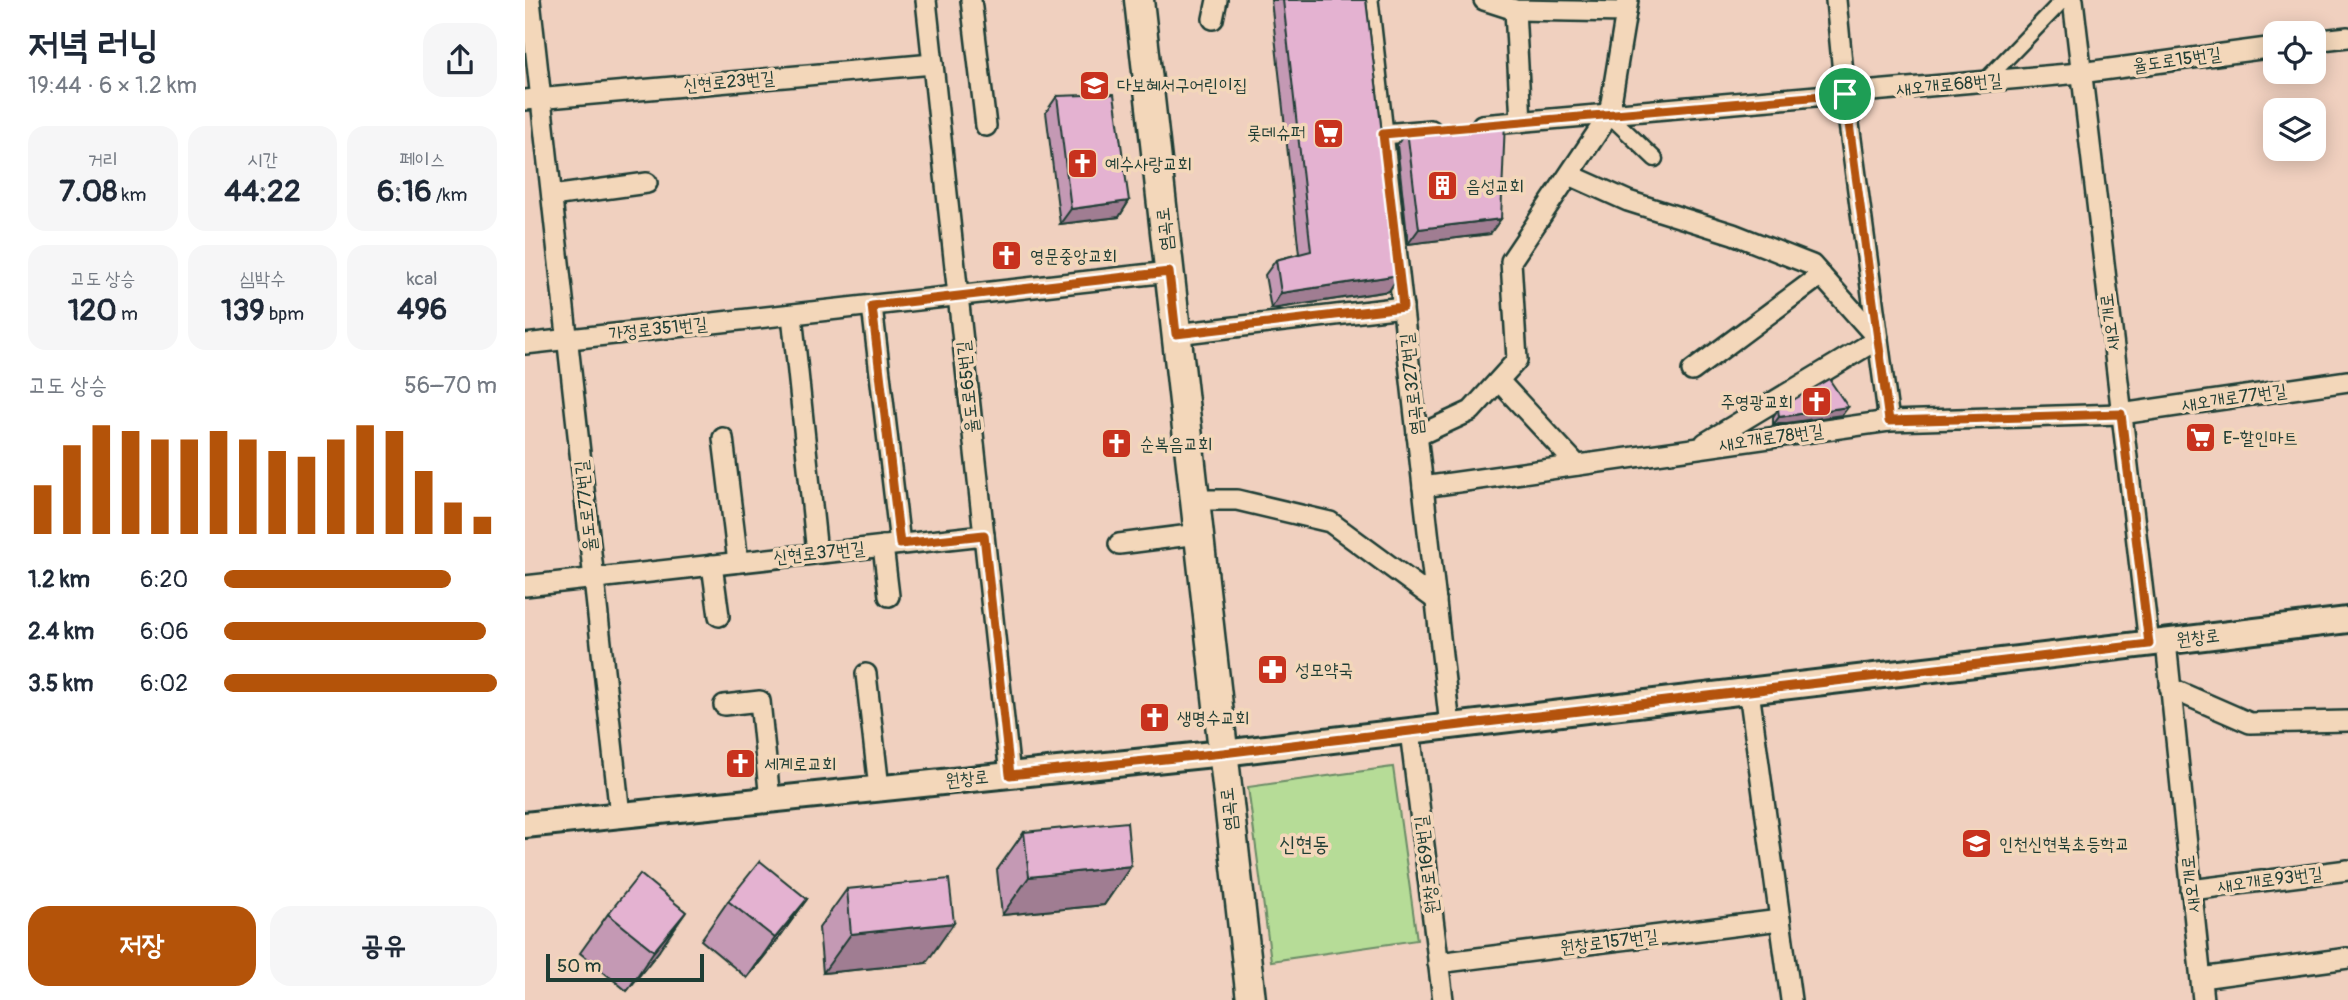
<!DOCTYPE html>
<html lang="ko">
<meta charset="utf-8">
<style>
:root{--surface:#fff;--page:#f6f6f7;--text:#1f2937;--muted:#747a83;--accent:#b45309}
body{margin:0;font-family:Pangolin,"Poor Story",sans-serif;background:var(--page);color:var(--text);height:100vh;display:flex;flex-direction:column;font-size:26px;white-space:nowrap}
*{box-sizing:border-box;margin:0}
p{font-size:23px;color:var(--muted)}
.icon{flex:none;width:38px;height:38px;fill:none;stroke:currentColor;stroke-width:2;stroke-linecap:round;stroke-linejoin:round}
.map{position:relative;flex:1;overflow:hidden}
.side{display:flex;flex-direction:column;background:var(--surface);width:525px}
.side>*{flex:none}
.fabs{position:absolute;left:1738px;top:21px;display:grid;gap:14px}
.fabs a{display:grid;place-items:center;width:63px;height:63px;border-radius:14px;background:var(--surface);box-shadow:0 4px 18px #0003;font-size:35px}
.scale{position:absolute;left:21px;bottom:18px;width:158px;box-sizing:border-box;padding-left:7px;border:4px solid #1f3d34;border-top:0;font-size:19px;line-height:24px;white-space:nowrap;color:#1f3d34;-webkit-text-stroke:5px #f3d7ba;paint-order:stroke}
.pin{position:absolute;display:grid;place-items:center;width:60px;height:60px;color:#fff;margin:-30px;border:4px solid #fff;border-radius:50%;box-shadow:0 2px 7px #0007}
.round{display:grid;place-items:center;flex:none;width:74px;height:74px;border-radius:21px;background:var(--page)}
.head{display:flex;align-items:center;justify-content:space-between;height:119px;padding:0 28px}
h1{font-size:38px;font-weight:700;line-height:52px}
.stats{display:grid;grid-template-columns:repeat(3,1fr);gap:10px;height:119px;padding:7px 28px}
.stats div{display:grid;align-content:center;border-radius:18px;background:var(--page);text-align:center}
.stats b{font-size:30px;font-weight:700}
.stats small{font-size:19px;font-weight:400}
.stats p{font-size:19px}
.chart{height:196px;padding:14px 28px}
.chart p{display:flex;justify-content:space-between}
.chart svg{width:100%;height:126px;margin-top:7px;stroke:var(--accent);stroke-width:6}
.action{display:flex;gap:14px;margin-top:auto;padding:14px 28px}
.action a{flex:1;height:80px;border-radius:21px;background:var(--accent);color:#fff;font-size:28px;font-weight:700;line-height:80px;text-align:center}
.action a+a{background:var(--page);color:var(--text)}
ul{padding:0 28px;list-style:none;font-size:23px}
li{display:grid;grid-template-columns:112px 84px 1fr;align-items:center;height:52px}
li i{height:18px;border-radius:9px;background:var(--accent)}
main{display:flex;flex:1;min-height:0}
.map>svg:first-child{display:block}
.green{fill:#b6dc97;stroke:#6a8c66;stroke-width:2}
.lines{fill:none;stroke-linecap:round;stroke-linejoin:round}
.pedestrian-casing{stroke:#1f3d34;stroke-width:19}
.minor-casing{stroke:#1f3d34;stroke-width:24}
.tertiary-casing{stroke:#1f3d34;stroke-width:30}
.secondary-casing{stroke:#1f3d34;stroke-width:33}
.pedestrian{stroke:#f3d7ba;stroke-width:14}
.minor{stroke:#f3d7ba;stroke-width:19}
.tertiary{stroke:#f3d7ba;stroke-width:24}
.secondary{stroke:#f3d7ba;stroke-width:28}
.wall{fill:#c499b4;stroke:#1f3d34;stroke-width:2}
.shaded-wall{fill:#a07d92;stroke:#1f3d34;stroke-width:2}
.building{fill:#e4b2d1;stroke:#1f3d34;stroke-width:2}
.route-casing{stroke:#fff;stroke-width:14}
.route{stroke:#b45309;stroke-width:9}
.labels{text-anchor:middle;dominant-baseline:central;stroke-width:7;stroke-linejoin:round;paint-order:stroke}
.street-label{font-size:18px;fill:#1f3d34;stroke:#f3d7ba}
.poi-label{font-size:18px;fill:#1f3d34;stroke:#f3d7ba;text-anchor:start}
.quarter-label{font-size:21px;fill:#1f3d34;stroke:#f3d7ba}
</style>
<main>
<section class="side">
<div class="head"><div><h1>저녁 러닝</h1><p>19:44 · 6 × 1.2 km</p></div><a class="round"><svg class="icon" aria-label="share" viewBox="0 0 24 24"><path d="M12 15V3M7 8l5-5 5 5M5 13v7h14v-7"/></svg></a></div>
<div class="stats">
<div><p>거리</p><b>7.08<small> km</small></b></div>
<div><p>시간</p><b>44:22</b></div>
<div><p>페이스</p><b>6:16<small> /km</small></b></div>
</div>
<div class="stats">
<div><p>고도 상승</p><b>120<small> m</small></b></div>
<div><p>심박수</p><b>139<small> bpm</small></b></div>
<div><p>kcal</p><b>496</b></div>
</div>
<div class="chart"><p><span>고도 상승</span>56–70 m</p>
<svg viewBox="0 0 160 44" preserveAspectRatio="none"><path d="M5 44V27M15 44V13M25 44V6M35 44V8M45 44V11M55 44V11M65 44V8M75 44V11M85 44V15M95 44V17M105 44V11M115 44V6M125 44V8M135 44V22M145 44V33M155 44V38"/></svg>
</div>
<ul>
<li><b>1.2 km</b>6:20<i style="width:83%"></i></li>
<li><b>2.4 km</b>6:06<i style="width:96%"></i></li>
<li><b>3.5 km</b>6:02<i style="width:100%"></i></li>
</ul>
<div class="action"><a>저장</a><a>공유</a></div>
</section>
<div class="map">
<svg width="1823" height="1000" viewBox="0 0 1823 1000">
<rect width="100%" height="100%" fill="#f0d0bf"/>
<filter id="ink" filterUnits="userSpaceOnUse"><feTurbulence type="fractalNoise" baseFrequency=".0143" numOctaves="2"/><feDisplacementMap in="SourceGraphic" scale="14" xChannelSelector="R" yChannelSelector="G"/><feConvolveMatrix kernelMatrix="1 2 1 2 8 2 1 2 1" color-interpolation-filters="sRGB"/></filter>
<g filter="url(#ink)">
<path class="green" d="M868,767L892,940L746,961L723,787Z"/>
<g class="lines">
<defs>
<g id="pedestrian">
<path d="M1459,82L1538,0"/>
<path d="M1084,115L1130,159"/>
</g>
<g id="minor">
<path d="M5,0L95,815"/>
<path d="M401,0L485,775"/>
<path d="M446,0L461,126"/>
<path d="M843,0L925,726"/>
<path d="M959,0L990,10L1101,12"/>
<path d="M1311,0L1320,94L1364,421"/>
<path d="M1548,0L1624,644"/>
<path d="M990,10L996,122"/>
<path d="M688,19L692,0"/>
<path d="M1788,41L1823,37"/>
<path d="M0,100L408,64"/>
<path d="M957,125L1555,73L1750,47"/>
<path d="M858,134L906,130"/>
<path d="M1045,175L1103,201L1208,234L1287,265L1353,339L1180,443"/>
<path d="M27,196L122,183"/>
<path d="M347,306L375,544"/>
<path d="M267,315L292,553"/>
<path d="M651,334L878,307"/>
<path d="M0,344L644,272"/>
<path d="M1167,371L1296,275"/>
<path d="M974,381L1052,465"/>
<path d="M892,436L946,411L992,360L986,261L1084,115L1103,0"/>
<path d="M198,438L213,562"/>
<path d="M898,487L1364,421L1596,414L1823,381"/>
<path d="M670,500H712L805,522L911,600"/>
<path d="M594,544L673,534"/>
<path d="M358,546L364,596"/>
<path d="M187,565L194,616"/>
<path d="M0,586L459,535"/>
<path d="M1641,642L1678,1000"/>
<path d="M341,674L354,788"/>
<path d="M1645,688L1725,723L1823,721"/>
<path d="M1224,691L1266,1000"/>
<path d="M199,705L235,701L245,800"/>
<path d="M885,731L918,1000"/>
<path d="M1666,890L1823,870"/>
<path d="M913,963L1255,920"/>
<path d="M1676,978L1823,958"/>
</g>
<path id="tertiary" d="M0,825L698,753L1823,620"/>
<path id="secondary" d="M614,0L726,1000"/>
</defs>
<use href="#pedestrian" class="pedestrian-casing"/>
<use href="#minor" class="minor-casing"/>
<use href="#tertiary" class="tertiary-casing"/>
<use href="#secondary" class="secondary-casing"/>
<use href="#pedestrian" class="pedestrian"/>
<use href="#minor" class="minor"/>
<use href="#tertiary" class="tertiary"/>
<use href="#secondary" class="secondary"/>
</g>
<g class="wall">
<path d="M746,0H841L874,275L864,291L746,309L740,275L751,260L774,254Z"/>
<path d="M532,96L604,201L594,217L535,224L521,112Z"/>
<path d="M882,130L965,234L883,244L872,145Z"/>
<path d="M1323,407L1317,415L1248,425V417L1253,409Z"/>
<path d="M499,832L606,866L579,905L477,915L472,870Z"/>
<path d="M322,889L401,963L298,973L294,928Z"/>
<path d="M282,899L254,938L222,978L176,940L203,901Z"/>
<path d="M83,914L134,951L102,991L55,953Z"/>
</g>
<g class="shaded-wall">
<path d="M604,201L594,217L535,224L546,209Z"/>
<path d="M976,219L965,234L883,244L894,229Z"/>
<path d="M874,275L864,291L746,309L756,293Z"/>
<path d="M1323,407L1317,415L1248,425L1254,417Z"/>
<path d="M606,866L579,905L477,915L504,877Z"/>
<path d="M282,899L254,938L222,978L250,938Z"/>
<path d="M161,912L134,951L102,991L129,951Z"/>
<path d="M429,923L401,963L298,973L326,934Z"/>
</g>
<g class="building">
<path d="M758,0H841L874,275L756,293L751,260L786,251Z"/>
<path d="M589,94L604,201L546,209L532,96Z"/>
<path d="M980,121L976,219L894,229L882,130Z"/>
<path d="M1304,379L1323,407L1254,417L1253,409Z"/>
<path d="M602,822L606,866L504,877L499,832Z"/>
<path d="M235,861L282,899L250,938L203,901Z"/>
<path d="M115,874L161,912L129,951L83,914Z"/>
<path d="M424,879L429,923L326,934L322,889Z"/>
</g>
</g>
<g class="lines" filter="url(#ink)">
<defs>
<path id="route" d="M1320,94L1364,421L1596,414L1624,644L698,753L485,775L459,535L375,544L347,306L644,272L651,334L878,307L858,134Z"/>
</defs>
<use href="#route" class="route-casing"/>
<use href="#route" class="route"/>
</g>
<defs>
<symbol id="school-square" viewBox="-11 -11 22 22"><rect x="-9" y="-9" width="18" height="18" rx="4" fill="#c8321e" stroke="#f3d7ba"/><path d="M0-5L7-2L0 1L-7-2ZM-4 1L0 2.5L4 1V4Q0 6-4 4Z" fill="#fff"/></symbol>
<symbol id="supermarket-square" viewBox="-11 -11 22 22"><rect x="-9" y="-9" width="18" height="18" rx="4" fill="#c8321e" stroke="#f3d7ba"/><path d="M-6-5.5h2.5l.6 2H6L4.5 2H-2.5L-4.4-4H-6ZM-1.5 3.2a1.3 1.3 0 1 0 .1 0ZM3 3.2a1.3 1.3 0 1 0 .1 0Z" fill="#fff"/></symbol>
<symbol id="church-square" viewBox="-11 -11 22 22"><rect x="-9" y="-9" width="18" height="18" rx="4" fill="#c8321e" stroke="#f3d7ba"/><path d="M-1.2-6h2.4v3.5h3.3v2.4h-3.3V6h-2.4V-.1h-3.3v-2.4h3.3Z" fill="#fff"/></symbol>
<symbol id="building-square" viewBox="-11 -11 22 22"><rect x="-9" y="-9" width="18" height="18" rx="4" fill="#c8321e" stroke="#f3d7ba"/><path d="M-4-6H4V6H1V3H-1V6H-4ZM-2.5-4.3h1.7v1.8h-1.7ZM.8-4.3h1.7v1.8H.8ZM-2.5-1h1.7V.8h-1.7ZM.8-1h1.7V.8H.8Z" fill="#fff"/></symbol>
<symbol id="pharmacy-square" viewBox="-11 -11 22 22"><rect x="-9" y="-9" width="18" height="18" rx="4" fill="#c8321e" stroke="#f3d7ba"/><path d="M-2-6h4v4h4v4h-4v4h-4v-4h-4v-4h4Z" fill="#fff"/></symbol>
</defs>
<g fill-rule="evenodd">
<use href="#school-square" x="552" y="68" width="35" height="35"/>
<use href="#supermarket-square" x="786" y="116" width="35" height="35"/>
<use href="#church-square" x="540" y="146" width="35" height="35"/>
<use href="#building-square" x="900" y="168" width="35" height="35"/>
<use href="#church-square" x="464" y="238" width="35" height="35"/>
<use href="#church-square" x="1274" y="384" width="35" height="35"/>
<use href="#supermarket-square" x="1658" y="420" width="35" height="35"/>
<use href="#church-square" x="574" y="426" width="35" height="35"/>
<use href="#pharmacy-square" x="730" y="652" width="35" height="35"/>
<use href="#church-square" x="612" y="700" width="35" height="35"/>
<use href="#church-square" x="198" y="746" width="35" height="35"/>
<use href="#school-square" x="1434" y="826" width="35" height="35"/>
</g>
<g class="labels">
<g class="street-label">
<text transform="translate(1652 60) rotate(-8)">율도로15번길</text>
<text transform="translate(204 82) rotate(-5)">신현로23번길</text>
<text transform="translate(1424 85) rotate(-5)">새오개로68번길</text>
<text transform="translate(640 229) rotate(-96)">염곡로</text>
<text transform="translate(1585 322) rotate(-97)">새오개로</text>
<text transform="translate(133 329) rotate(-6)">가정로351번길</text>
<text transform="translate(887 384) rotate(-96)">염곡로327번길</text>
<text transform="translate(443 387) rotate(-96)">율도로65번길</text>
<text transform="translate(1709 398) rotate(-8)">새오개로77번길</text>
<text transform="translate(1246 438) rotate(-8)">새오개로78번길</text>
<text transform="translate(61 506) rotate(-96)">율도로77번길</text>
<text transform="translate(294 553) rotate(-6)">신현로37번길</text>
<text transform="translate(1673 638) rotate(-7)">원창로</text>
<text transform="translate(442 779) rotate(-6)">원창로</text>
<text transform="translate(704 809) rotate(-96)">염곡로</text>
<text transform="translate(902 865) rotate(-97)">원창로169번길</text>
<text transform="translate(1745 880) rotate(-7)">새오개로93번길</text>
<text transform="translate(1666 884) rotate(-96)">새오개로</text>
<text transform="translate(1084 942) rotate(-7)">원창로157번길</text>
</g>
<g class="poi-label">
<text x="592" y="85">다보혜서구어린이집</text>
<text x="780" y="133" text-anchor="end">롯데슈퍼</text>
<text x="580" y="164">예수사랑교회</text>
<text x="941" y="186">음성교회</text>
<text x="505" y="256">영문중앙교회</text>
<text x="1268" y="402" text-anchor="end">주영광교회</text>
<text x="1698" y="438">E-할인마트</text>
<text x="615" y="444">순복음교회</text>
<text x="770" y="670">성모약국</text>
<text x="652" y="718">생명수교회</text>
<text x="239" y="764">세계로교회</text>
<text x="1474" y="844">인천신현북초등학교</text>
</g>
<g class="quarter-label">
<text x="779" y="844">신현동</text>
</g>
</g>
</svg>
<div class="fabs">
<a><svg class="icon" aria-label="locate" viewBox="0 0 24 24"><circle cx="12" cy="12" r="6"/><path d="M12 2v4M12 18v4M2 12h4M18 12h4"/></svg></a>
<a><svg class="icon" aria-label="layers" viewBox="0 0 24 24"><path d="M12 4l9 5-9 5-9-5zM3 14l9 5 9-5"/></svg></a>
</div>
<div class="scale">50 m</div>
<div class="pin" style="left:1320px;top:94px;background:#1e9e55"><svg class="icon" aria-label="arrive" viewBox="0 0 24 24"><path d="M6 21V4h12l-3 4 3 4H6"/></svg></div>
</div>
</main>
